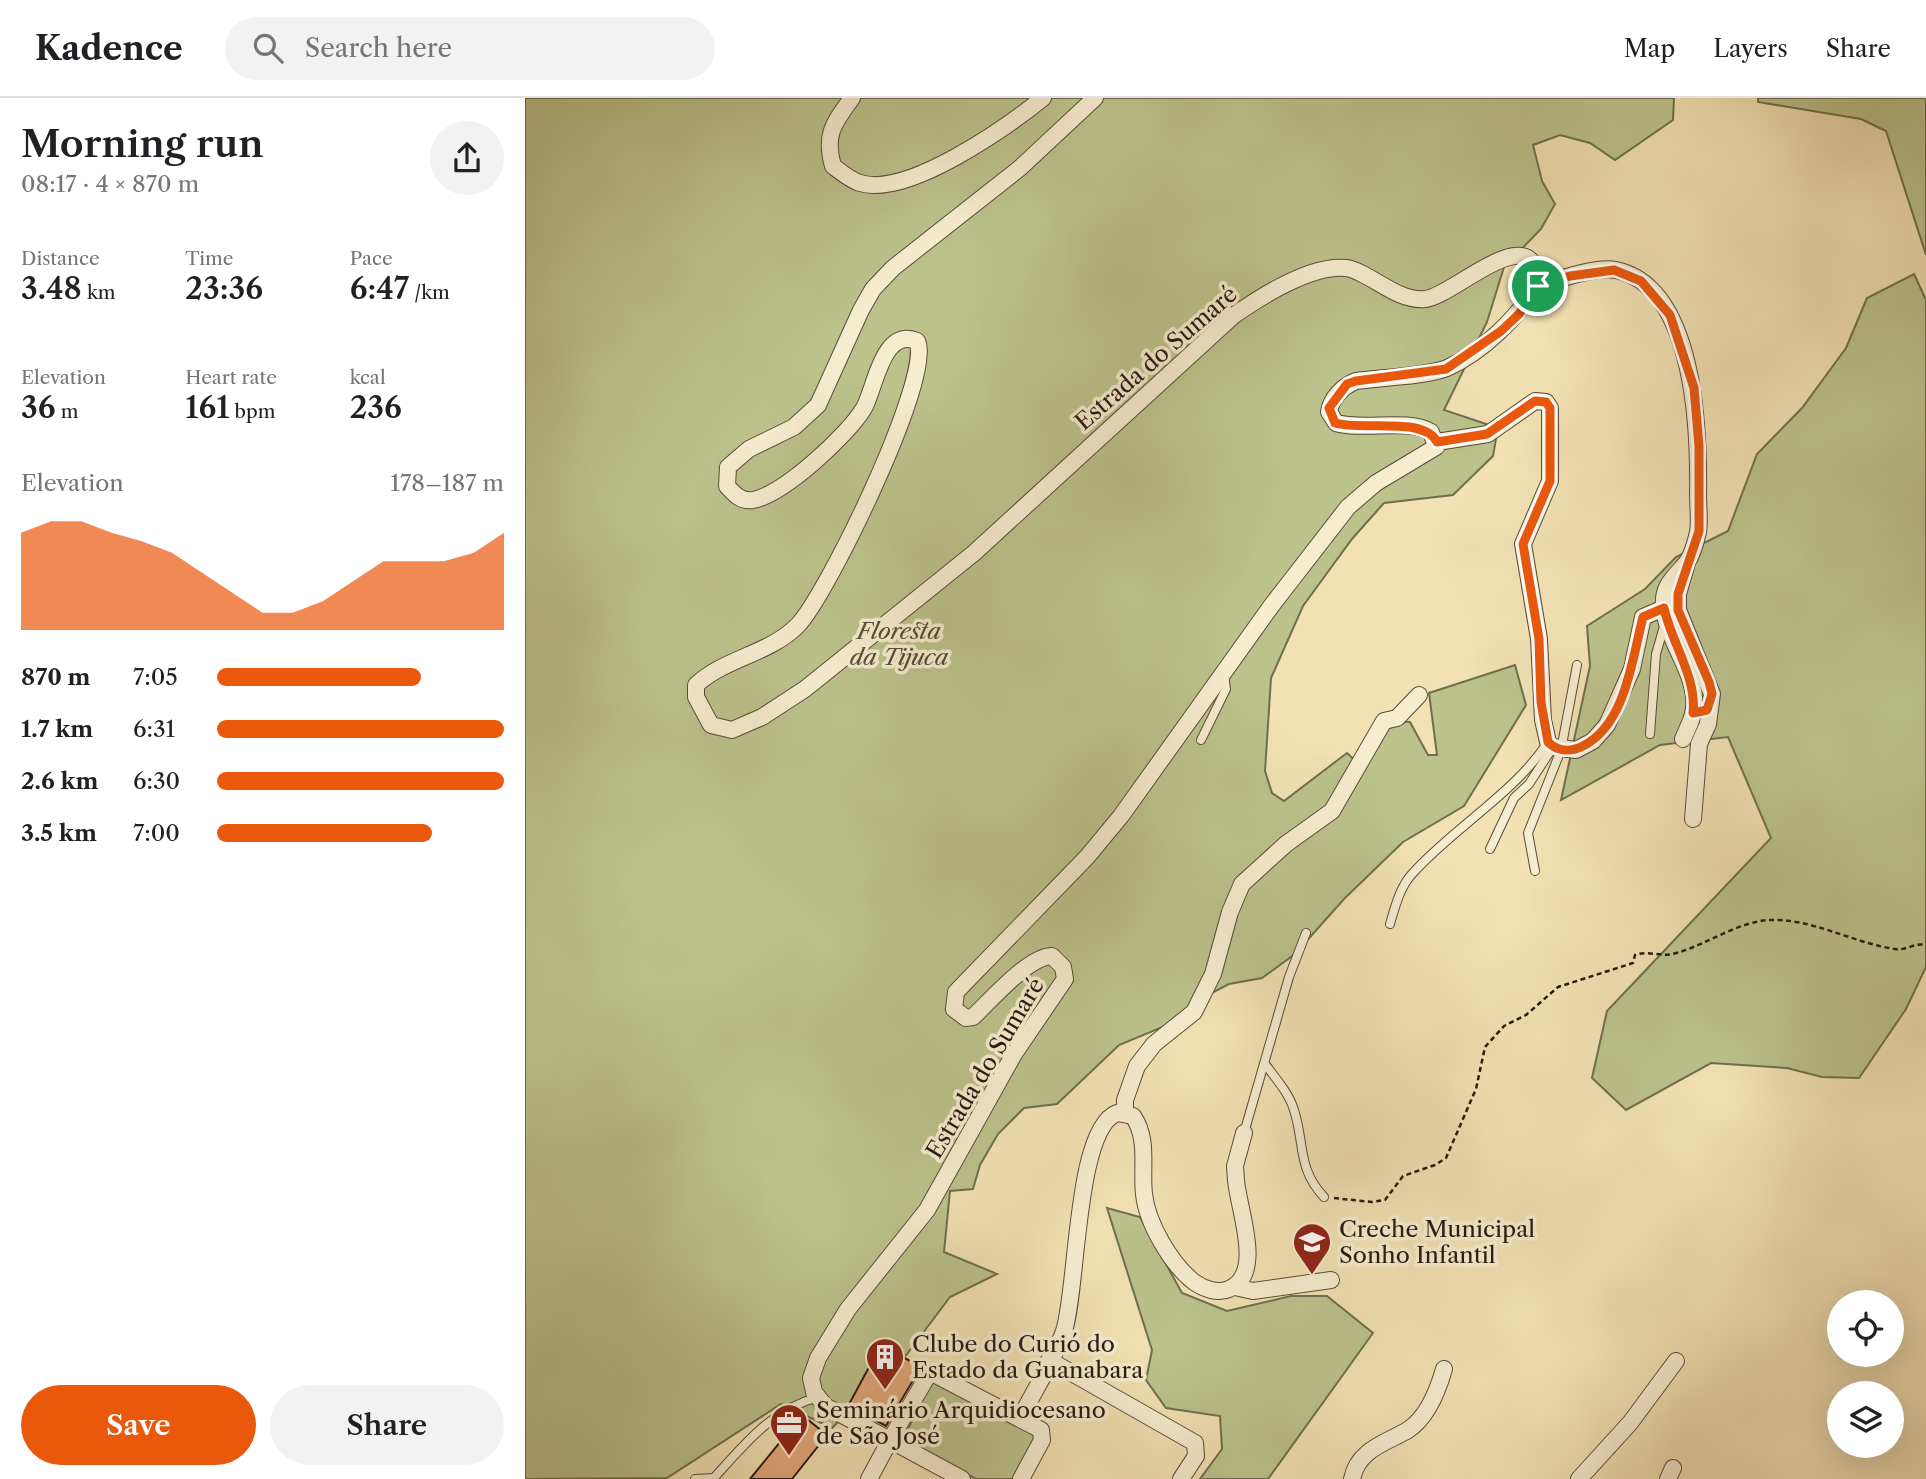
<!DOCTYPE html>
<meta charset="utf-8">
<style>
:root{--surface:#fff;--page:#f2f2f2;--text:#202124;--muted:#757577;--line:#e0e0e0;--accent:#ea580c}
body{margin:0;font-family:"Libre Caslon Text",serif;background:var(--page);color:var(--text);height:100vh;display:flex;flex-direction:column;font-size:26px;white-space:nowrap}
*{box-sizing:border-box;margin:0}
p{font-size:23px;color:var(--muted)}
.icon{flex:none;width:38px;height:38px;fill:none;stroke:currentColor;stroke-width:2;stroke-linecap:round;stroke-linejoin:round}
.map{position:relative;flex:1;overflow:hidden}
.sheet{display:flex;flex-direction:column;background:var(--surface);width:525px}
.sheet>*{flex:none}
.tools{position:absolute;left:1302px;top:1192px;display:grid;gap:14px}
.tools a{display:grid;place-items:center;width:77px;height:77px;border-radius:50%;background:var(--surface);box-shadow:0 7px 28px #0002;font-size:35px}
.pin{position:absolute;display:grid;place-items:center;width:60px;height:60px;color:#fff;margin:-30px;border:4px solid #fff;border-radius:50%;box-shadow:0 2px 7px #0007}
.round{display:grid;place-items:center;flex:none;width:74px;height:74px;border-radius:37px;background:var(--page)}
.summary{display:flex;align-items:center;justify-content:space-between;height:119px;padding:0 21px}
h1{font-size:38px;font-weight:600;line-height:52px}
.metrics{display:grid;grid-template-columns:repeat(3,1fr);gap:10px;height:119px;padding:7px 21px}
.metrics div{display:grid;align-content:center}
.metrics b{font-size:30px;font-weight:600}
.metrics small{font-size:19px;font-weight:400}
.metrics p{font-size:19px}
.chart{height:196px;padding:14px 21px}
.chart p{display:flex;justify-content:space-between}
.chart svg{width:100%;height:126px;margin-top:7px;fill:var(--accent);opacity:.7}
.cta{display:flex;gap:14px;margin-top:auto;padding:14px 21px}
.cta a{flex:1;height:80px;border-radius:42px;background:var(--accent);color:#fff;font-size:28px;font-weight:600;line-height:80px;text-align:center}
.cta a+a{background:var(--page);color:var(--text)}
ul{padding:0 21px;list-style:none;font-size:23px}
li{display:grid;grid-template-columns:112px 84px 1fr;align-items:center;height:52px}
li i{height:18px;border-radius:9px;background:var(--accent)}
header{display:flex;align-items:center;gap:42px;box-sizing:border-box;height:98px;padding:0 35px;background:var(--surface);border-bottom:2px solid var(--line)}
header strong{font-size:33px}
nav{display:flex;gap:38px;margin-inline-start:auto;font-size:24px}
.search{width:490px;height:63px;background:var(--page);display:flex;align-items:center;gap:18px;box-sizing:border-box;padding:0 24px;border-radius:38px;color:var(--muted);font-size:26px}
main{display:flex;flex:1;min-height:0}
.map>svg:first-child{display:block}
.green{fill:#bbc28c;stroke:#706e4e;stroke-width:2}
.building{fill:#e3a87a;stroke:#261911;stroke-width:2}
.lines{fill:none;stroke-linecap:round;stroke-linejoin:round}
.lane-casing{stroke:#594b3a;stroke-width:10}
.street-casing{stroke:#594b3a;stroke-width:18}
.path{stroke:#261911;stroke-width:2.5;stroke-dasharray:5 3.5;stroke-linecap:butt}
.lane{stroke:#f6ecce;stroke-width:8}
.street{stroke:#f6ecce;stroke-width:16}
.route-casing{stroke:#fff;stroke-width:14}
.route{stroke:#ea580c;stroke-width:9}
.labels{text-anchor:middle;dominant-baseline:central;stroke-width:7;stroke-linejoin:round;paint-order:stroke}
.street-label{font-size:23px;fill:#261911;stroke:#f6ecce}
.park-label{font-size:23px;font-style:italic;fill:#534c36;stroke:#f6ecce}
.poi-label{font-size:23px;fill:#261911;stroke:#f6ecce;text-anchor:start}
</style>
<header>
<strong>Kadence</strong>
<div class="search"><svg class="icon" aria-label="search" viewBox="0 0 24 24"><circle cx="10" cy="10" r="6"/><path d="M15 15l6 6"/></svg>Search here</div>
<nav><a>Map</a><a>Layers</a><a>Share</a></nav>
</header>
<main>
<section class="sheet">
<div class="summary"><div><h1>Morning run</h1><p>08:17 · 4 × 870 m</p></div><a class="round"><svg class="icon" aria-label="share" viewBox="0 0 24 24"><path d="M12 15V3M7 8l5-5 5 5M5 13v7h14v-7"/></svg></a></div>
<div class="metrics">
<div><p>Distance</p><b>3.48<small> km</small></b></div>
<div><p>Time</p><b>23:36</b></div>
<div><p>Pace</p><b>6:47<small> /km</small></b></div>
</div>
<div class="metrics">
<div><p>Elevation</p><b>36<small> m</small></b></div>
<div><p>Heart rate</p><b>161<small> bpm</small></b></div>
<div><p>kcal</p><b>236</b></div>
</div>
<div class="chart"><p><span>Elevation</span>178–187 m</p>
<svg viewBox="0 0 160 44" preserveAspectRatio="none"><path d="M0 44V10L10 6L20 6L30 10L40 13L50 17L60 24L70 31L80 38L90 38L100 34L110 27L120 20L130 20L140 20L150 17L160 10V44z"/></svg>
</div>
<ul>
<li><b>870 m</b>7:05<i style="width:71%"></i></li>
<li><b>1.7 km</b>6:31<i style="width:100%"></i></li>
<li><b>2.6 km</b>6:30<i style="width:100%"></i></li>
<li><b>3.5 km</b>7:00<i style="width:75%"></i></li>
</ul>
<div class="cta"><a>Save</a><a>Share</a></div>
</section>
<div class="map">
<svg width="1401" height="1381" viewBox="0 0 1401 1381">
<rect width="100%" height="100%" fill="#f1e1b3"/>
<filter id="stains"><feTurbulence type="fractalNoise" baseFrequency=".00286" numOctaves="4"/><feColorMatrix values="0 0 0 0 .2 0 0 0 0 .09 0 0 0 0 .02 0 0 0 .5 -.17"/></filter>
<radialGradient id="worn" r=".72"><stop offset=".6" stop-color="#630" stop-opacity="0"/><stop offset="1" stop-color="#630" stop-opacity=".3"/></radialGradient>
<g class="green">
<path d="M0,0H1149L1148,22L1090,62L1065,45L1035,37L1008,47L1017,83L1030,106L1016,131L979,169L962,224L919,312L973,330L968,358L928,397L859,405L827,441L778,508L746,580L740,673L747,695L759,703L822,655L834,666L862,622L885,624L903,657H912L904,595L990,567L1001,607L939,708L878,744L819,801L770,856L737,880L704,886L675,901L657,921L594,947L532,1006L499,1010L473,1036L455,1067L448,1091L425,1093L419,1154L472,1176L425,1199L382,1256L307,1330L256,1306L142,1380L0,1381Z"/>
<path d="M1233,0H1401V157L1361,33L1336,21L1233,4Z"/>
<path d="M1389,176L1401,202V869L1381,911L1334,980L1297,979L1262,970L1186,965L1101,1012L1067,980L1082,913L1246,740L1203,639L1135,647L1036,702L1065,568L1062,528L1120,491L1151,459L1203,433L1232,356L1277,310L1321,250L1342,200Z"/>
<path d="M582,1110L615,1119L657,1195L702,1213L766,1198H802L848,1235L743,1381H675L697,1351L695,1318L641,1310L621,1282L627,1252Z"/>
<path d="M407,1280L515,1334L490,1381H451L378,1342Z"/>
</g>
<g class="building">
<path d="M356,1247L396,1269L361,1328L323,1308Z"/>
<path d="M277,1317L302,1337L267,1381H225Z"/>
</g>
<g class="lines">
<defs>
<g id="lane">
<path d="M1125,636L1131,556L1140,525"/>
<path d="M676,642L701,591L699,577"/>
<path d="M965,751L989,700L1004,686L1028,649"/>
<path d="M1010,773L1003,735L1036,652L1052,567"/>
<path d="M865,826C870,809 875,789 887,776C929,729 988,697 1023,644"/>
<path d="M740,966C751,981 764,995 769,1012C780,1046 772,1070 799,1099"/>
<path d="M719,1035L764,879L781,835"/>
<path d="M170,1381L189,1380"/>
<path d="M188,1381C220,1346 246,1312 293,1299"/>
</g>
<g id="street">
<path d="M327,0C309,25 299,36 308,68C316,74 325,82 335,85C382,100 482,29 518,0"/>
<path d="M1013,188C1032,182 1071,168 1091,172C1171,189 1174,335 1173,397C1173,409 1175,423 1173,434C1171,443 1167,457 1162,464C1149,480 1137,487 1139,509C1141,544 1173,575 1169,611C1168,621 1162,631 1158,641"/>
<path d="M912,344L963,336L1010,303L1021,304L1025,310V383L998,446L1014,541L1018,622L1023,644L1028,649L1051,652L1068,643L1082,627L1107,571L1118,519L1139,510"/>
<path d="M1162,465L1153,496V512L1187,596L1183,626L1174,646L1168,721"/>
<path d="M600,1015V1002L612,968L629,946L669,914L688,876L705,814L717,786L761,746L807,713L859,623L872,620L894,597"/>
<path d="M710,1189L728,1193L806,1182"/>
<path d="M524,1262L670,1345L671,1358L656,1381"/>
<path d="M496,1319C510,1291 529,1262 539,1233C553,1190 550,1031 592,1015L608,1018C624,1041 616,1070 619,1096C622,1125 646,1166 669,1184C679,1191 693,1196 704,1191C740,1176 713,1111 711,1082L710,1068L719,1035"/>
<path d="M344,1381L365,1342L300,1308L289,1294L286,1280L293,1260L323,1211L402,1112L489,956L540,881L538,869L527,858C504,858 466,902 448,919L441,920L429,911L431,894L562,759L596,718L747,507L823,409L851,385L911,349L906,334C882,320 839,333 811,325L804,314C806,300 818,288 831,283C854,280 903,278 922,270C958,254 991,220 1013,188C1012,114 928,199 900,201C880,203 861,189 845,180C837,176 830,171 821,170C787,166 735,199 708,218L449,455L280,591L237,619L207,632L186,627L171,599V587C200,560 244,556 272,528C302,498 409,277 392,243C357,229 350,291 339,310C323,337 259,396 228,402C216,404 209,396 202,388L203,369L224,351L269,329L293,307L336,212L348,191L368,170L495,70L570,0"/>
<path d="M437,1381L365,1342L405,1274L516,1332L517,1342L496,1381"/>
<path d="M827,1381C833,1351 861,1345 883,1332C903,1319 913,1292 919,1271"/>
<path d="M1054,1381L1105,1325L1151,1263"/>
<path d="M1143,1381L1148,1370"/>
</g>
</defs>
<use href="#lane" class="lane-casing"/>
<use href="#street" class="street-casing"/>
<path class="path" d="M809,1100L847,1104L860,1102L878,1078L910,1067L921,1060L951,991L960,949L979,928L1001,917L1033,889L1108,865L1110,857C1123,852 1135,859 1147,856C1179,849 1208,825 1244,822C1287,820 1328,845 1370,851C1382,853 1389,844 1401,847"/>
<use href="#lane" class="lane"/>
<use href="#street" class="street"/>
</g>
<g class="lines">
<defs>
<path id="route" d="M1089,172L1116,183L1145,217L1169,290L1174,348V433L1153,496V512L1184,584L1187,596L1182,612L1168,615C1172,579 1146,544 1139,510L1118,519C1107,561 1101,626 1058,648C1046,654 1033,654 1023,644L1016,604L1014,541L998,446L1025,383V310L1021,304L1010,303L962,336L912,344C899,318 838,333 810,325L804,310L822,286L831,283L921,271L976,233L994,216L1013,188L1045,178Z"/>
</defs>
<use href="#route" class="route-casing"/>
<use href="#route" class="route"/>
</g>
<defs>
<symbol id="school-pin" viewBox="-11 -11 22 30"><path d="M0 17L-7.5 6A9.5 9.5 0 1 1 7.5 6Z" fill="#8f2418" stroke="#f6ecce"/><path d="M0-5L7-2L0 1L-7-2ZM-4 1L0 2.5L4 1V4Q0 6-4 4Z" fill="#fff"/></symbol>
<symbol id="building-pin" viewBox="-11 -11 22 30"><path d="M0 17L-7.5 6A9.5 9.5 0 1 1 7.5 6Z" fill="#8f2418" stroke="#f6ecce"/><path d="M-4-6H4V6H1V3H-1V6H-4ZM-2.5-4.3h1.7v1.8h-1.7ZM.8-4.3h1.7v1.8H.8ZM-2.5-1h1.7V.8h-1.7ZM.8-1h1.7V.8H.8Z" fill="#fff"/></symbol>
<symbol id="office-pin" viewBox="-11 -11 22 30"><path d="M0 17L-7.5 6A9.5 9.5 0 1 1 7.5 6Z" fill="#8f2418" stroke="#f6ecce"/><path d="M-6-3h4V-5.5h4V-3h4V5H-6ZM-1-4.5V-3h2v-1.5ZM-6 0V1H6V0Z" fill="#fff"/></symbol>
</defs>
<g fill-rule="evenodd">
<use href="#school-pin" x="765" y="1122" width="44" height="60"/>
<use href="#building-pin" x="338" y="1237" width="44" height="60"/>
<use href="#office-pin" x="242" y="1303" width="44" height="60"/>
</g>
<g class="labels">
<g class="street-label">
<text transform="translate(631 260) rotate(-41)">Estrada do Sumaré</text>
<text transform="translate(460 970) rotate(-59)">Estrada do Sumaré</text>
</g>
<g class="park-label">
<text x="374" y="533">Floresta<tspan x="374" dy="26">da Tijuca</tspan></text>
</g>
<g class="poi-label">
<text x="814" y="1131">Creche Municipal<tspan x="814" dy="26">Sonho Infantil</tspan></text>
<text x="387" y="1246">Clube do Curió do<tspan x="387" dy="26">Estado da Guanabara</tspan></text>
<text x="291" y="1312">Seminário Arquidiocesano<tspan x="291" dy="26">de São José</tspan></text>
</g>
</g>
<rect width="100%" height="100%" filter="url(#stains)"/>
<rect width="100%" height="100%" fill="url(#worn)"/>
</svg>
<div class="tools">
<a><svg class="icon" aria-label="locate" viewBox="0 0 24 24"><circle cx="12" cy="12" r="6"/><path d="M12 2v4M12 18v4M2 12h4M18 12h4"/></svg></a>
<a><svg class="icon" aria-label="layers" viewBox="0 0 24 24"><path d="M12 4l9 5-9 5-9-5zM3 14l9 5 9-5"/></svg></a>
</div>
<div class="pin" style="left:1013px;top:188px;background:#1e9e55"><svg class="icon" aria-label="arrive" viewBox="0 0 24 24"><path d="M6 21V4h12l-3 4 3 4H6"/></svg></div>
</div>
</main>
